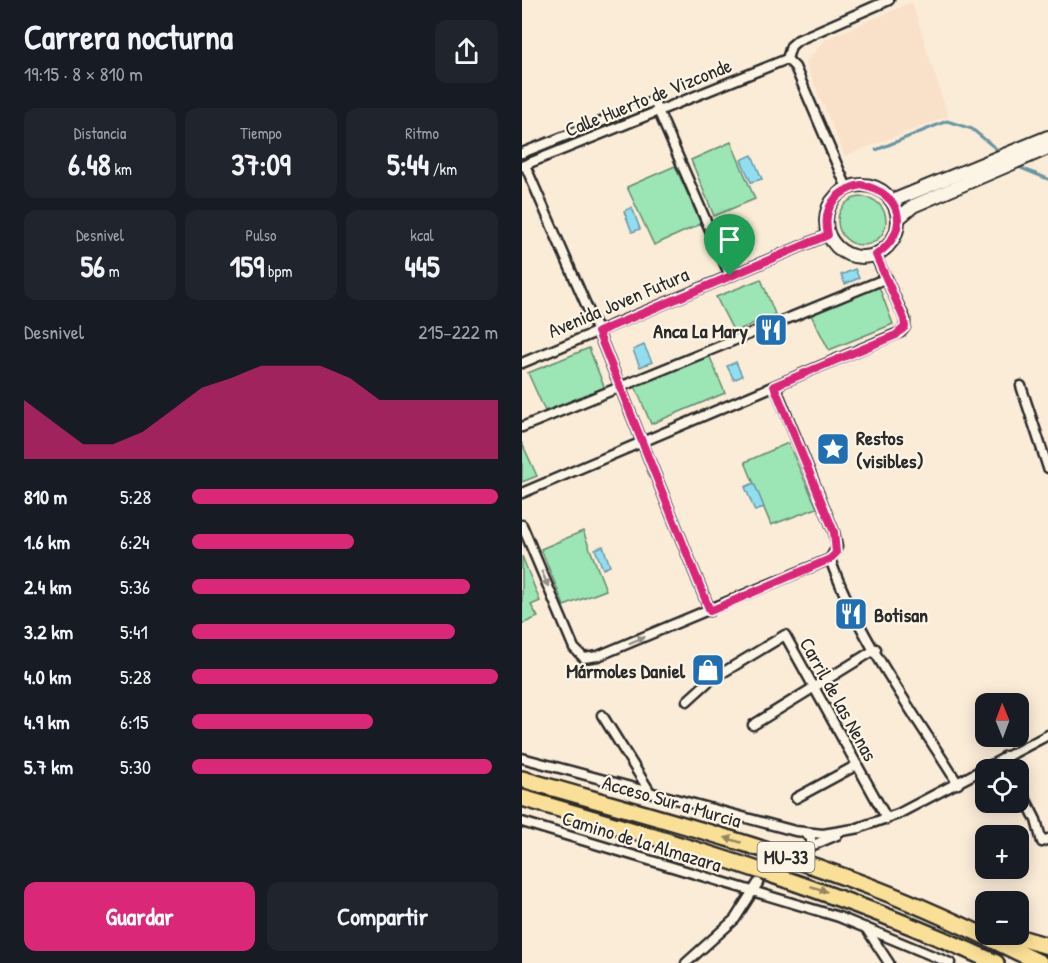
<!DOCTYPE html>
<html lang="es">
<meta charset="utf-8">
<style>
:root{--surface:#171b24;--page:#20242c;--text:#f1f3f6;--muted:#9ea1a6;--accent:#db2777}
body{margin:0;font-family:"Patrick Hand",sans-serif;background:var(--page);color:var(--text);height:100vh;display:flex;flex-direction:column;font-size:22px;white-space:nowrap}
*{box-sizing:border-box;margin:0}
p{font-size:20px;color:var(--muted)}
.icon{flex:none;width:33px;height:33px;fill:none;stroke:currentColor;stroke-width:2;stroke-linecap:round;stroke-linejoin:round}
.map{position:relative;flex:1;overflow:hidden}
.side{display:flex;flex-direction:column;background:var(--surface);width:522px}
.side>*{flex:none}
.needle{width:39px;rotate:359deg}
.controls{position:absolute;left:453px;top:693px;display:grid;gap:12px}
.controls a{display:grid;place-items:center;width:54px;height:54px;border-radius:12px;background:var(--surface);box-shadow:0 3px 15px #0003;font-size:30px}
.pin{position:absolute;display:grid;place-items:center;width:51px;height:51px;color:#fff;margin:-62px -26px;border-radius:50% 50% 50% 0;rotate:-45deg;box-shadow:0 0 6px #0007}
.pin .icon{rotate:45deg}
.round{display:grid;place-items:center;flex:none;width:63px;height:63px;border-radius:12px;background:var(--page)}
.headline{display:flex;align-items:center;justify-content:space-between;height:102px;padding:0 24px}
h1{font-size:33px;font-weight:700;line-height:45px}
.figures{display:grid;grid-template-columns:repeat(3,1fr);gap:9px;height:102px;padding:6px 24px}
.figures div{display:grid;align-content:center;border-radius:12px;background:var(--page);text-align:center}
.figures b{font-size:30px;font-weight:700}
.figures small{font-size:16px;font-weight:400}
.figures p{font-size:16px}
.chart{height:168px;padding:12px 24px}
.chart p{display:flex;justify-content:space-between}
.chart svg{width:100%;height:108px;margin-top:6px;fill:var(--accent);opacity:.7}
.action{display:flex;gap:12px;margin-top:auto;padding:12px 24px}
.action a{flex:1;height:69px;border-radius:12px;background:var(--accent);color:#fff;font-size:24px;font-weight:700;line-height:69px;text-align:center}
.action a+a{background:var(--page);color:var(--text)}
ul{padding:0 24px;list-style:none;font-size:20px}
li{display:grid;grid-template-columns:96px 72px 1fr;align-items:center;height:45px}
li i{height:15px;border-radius:8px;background:var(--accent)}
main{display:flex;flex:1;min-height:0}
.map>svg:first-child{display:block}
.built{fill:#f9e1c9}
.green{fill:#9ce5b4;stroke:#648870;stroke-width:1.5}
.water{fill:#91def1;stroke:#6896a2;stroke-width:1.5}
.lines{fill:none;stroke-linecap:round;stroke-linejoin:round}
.stream{stroke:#6896a2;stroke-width:3}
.street-tunnel{stroke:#d1c5b5;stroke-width:8;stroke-dasharray:8 4;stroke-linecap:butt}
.street-casing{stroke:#2b2b2b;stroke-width:13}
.secondary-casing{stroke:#2b2b2b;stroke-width:16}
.highway-casing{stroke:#2b2b2b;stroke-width:20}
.street{stroke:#fcf5e5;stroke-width:8}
.secondary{stroke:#fcf5e5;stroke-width:12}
.highway{stroke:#fadf96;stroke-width:15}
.oneway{fill:#949088}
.oneway2{fill:#928560}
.route-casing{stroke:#fff;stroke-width:12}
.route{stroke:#db2777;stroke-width:8}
.labels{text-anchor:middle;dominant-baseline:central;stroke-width:4.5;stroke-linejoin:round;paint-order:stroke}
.shield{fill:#fcf5e5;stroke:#6a6863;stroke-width:1.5}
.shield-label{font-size:18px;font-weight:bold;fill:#2b2b2b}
.street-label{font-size:20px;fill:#2b2b2b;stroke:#fcf5e5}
.poi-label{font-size:20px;font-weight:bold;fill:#2b2b2b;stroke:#fcf5e5;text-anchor:end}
</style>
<main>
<section class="side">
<div class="headline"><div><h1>Carrera nocturna</h1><p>19:15 · 8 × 810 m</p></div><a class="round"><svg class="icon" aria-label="share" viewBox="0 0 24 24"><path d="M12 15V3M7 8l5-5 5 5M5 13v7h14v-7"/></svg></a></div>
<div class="figures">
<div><p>Distancia</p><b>6.48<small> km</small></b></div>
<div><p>Tiempo</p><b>37:09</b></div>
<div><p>Ritmo</p><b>5:44<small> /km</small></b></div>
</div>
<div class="figures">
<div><p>Desnivel</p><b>56<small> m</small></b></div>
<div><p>Pulso</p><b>159<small> bpm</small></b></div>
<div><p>kcal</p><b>445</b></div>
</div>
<div class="chart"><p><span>Desnivel</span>215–222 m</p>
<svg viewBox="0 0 160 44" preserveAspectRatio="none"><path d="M0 44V20L10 29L20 38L30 38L40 33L50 24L60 15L70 11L80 6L90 6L100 6L110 11L120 20L130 20L140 20L150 20L160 20V44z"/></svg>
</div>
<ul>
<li><b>810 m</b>5:28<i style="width:100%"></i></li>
<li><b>1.6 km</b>6:24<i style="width:53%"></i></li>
<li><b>2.4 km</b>5:36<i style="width:91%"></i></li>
<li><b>3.2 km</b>5:41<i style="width:86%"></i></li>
<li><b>4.0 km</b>5:28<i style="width:100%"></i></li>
<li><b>4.9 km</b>6:15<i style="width:59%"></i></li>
<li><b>5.7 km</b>5:30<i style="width:98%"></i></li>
</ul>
<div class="action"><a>Guardar</a><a>Compartir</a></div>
</section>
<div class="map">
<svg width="526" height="963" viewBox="0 0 526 963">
<rect width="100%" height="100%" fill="#fbecd8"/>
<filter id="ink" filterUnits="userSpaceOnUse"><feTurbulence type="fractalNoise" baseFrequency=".0167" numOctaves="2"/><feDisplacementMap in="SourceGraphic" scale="12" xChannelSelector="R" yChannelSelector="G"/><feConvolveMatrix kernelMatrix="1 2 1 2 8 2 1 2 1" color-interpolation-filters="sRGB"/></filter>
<g filter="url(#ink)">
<path class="built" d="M390,2L426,116L323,156L283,63L304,39Z"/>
<g class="green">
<path d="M209,142L233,199L192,216L169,160Z"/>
<path d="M153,166L179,224L132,245L105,187Z"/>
<circle cx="340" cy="221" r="24"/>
<path d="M239,279L253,314L212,332L194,297Z"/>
<path d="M356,284L371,324L307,350L288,313Z"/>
<path d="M67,348L83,389L23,411L6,373Z"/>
<path d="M187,355L203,393L129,424L113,386Z"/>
<path d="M0,443L15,476L0,482Z"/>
<path d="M266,443L295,508L249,525L223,462Z"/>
<path d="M61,531L84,590L42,606L19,549Z"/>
<path d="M0,556L18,601L9,605L16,617L0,624Z"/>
</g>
<g class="water">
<path d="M230,155L240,179L229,182L219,160Z"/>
<path d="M110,207L118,229L110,232L102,211Z"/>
<path d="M333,269L337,278L323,284L319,275Z"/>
<path d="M122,345L130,362L118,367L111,350Z"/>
<path d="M214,362L220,376L212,380L205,366Z"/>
<path d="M232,483L242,507L233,511L223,487Z"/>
<path d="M81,546L88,566L81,569L73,549Z"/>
</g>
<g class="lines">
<g class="stream">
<path d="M354,150L425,121L450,129L478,152"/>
<path d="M499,168L526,179"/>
</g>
<path class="street-tunnel" d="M246,875L289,846"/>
<defs>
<g id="street">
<path d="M265,59L273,67L325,188"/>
<path d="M265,59L269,46L276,40L367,0"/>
<path d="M0,153L132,101L208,276"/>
<path d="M3,165L76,332L188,611"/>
<path d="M0,166L265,59"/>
<path d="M0,363L306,235"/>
<path d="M499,386L526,468"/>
<path d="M0,427L365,278"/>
<path d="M0,493L379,332L383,327V319L353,255"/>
<path d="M0,525L52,648L62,658L76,656L308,559L315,547L312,532L253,386"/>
<path d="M308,559C337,639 391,711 436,784"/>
<path d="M165,701L187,681L263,635L365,819"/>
<path d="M80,715L128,792"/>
<path d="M231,725L354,649"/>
<path d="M483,756L490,770"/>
<path d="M0,758L273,831L301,834L338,828"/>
<path d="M496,784L514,820L520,842L526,839"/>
<path d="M274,798L335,765"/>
<path d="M0,822L317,917L428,963"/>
<path d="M336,828L376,814L526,735"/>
<path d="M282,833L289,838V846L315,835"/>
<path d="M344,928L367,963"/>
<path d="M164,963L213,919L236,883"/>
</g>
<g id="secondary">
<circle cx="340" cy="221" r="36"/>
<path d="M370,201L526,137"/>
<path d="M376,219L391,206L526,148"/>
</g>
<g id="highway">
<path d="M0,779C118,813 238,844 352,888C409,910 464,936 518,963"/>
<path d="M0,798C162,845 321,892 474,963"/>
<path d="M485,934L526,946"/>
</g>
</defs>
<use href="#street" class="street-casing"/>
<use href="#secondary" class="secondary-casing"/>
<use href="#highway" class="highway-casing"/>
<use href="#street" class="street"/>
<use href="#secondary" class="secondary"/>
<use href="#highway" class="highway"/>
</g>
<defs><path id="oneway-solid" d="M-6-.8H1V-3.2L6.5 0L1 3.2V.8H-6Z" transform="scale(1.5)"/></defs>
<g class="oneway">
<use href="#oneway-solid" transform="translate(23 579) rotate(67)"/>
<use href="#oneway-solid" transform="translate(115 640) rotate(-22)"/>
</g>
<g class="oneway2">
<use href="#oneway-solid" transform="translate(211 840) rotate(-163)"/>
<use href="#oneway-solid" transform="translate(297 889) rotate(19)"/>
</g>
</g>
<g class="lines" filter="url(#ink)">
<defs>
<path id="route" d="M339,185C381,193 389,231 354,255L382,319L383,327L374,335L252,386L312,532L314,553L308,559L188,611L76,332L306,235C300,208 313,191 339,185Z"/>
</defs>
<use href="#route" class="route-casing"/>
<use href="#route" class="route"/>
</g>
<defs>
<symbol id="restaurant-square" viewBox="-11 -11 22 22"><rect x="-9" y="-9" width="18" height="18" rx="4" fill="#1f6fb2" stroke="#fcf5e5"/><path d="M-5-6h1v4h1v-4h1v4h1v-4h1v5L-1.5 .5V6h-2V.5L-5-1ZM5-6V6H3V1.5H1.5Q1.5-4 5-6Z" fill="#fff"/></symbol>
<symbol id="sight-square" viewBox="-11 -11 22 22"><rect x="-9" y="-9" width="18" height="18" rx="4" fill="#1f6fb2" stroke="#fcf5e5"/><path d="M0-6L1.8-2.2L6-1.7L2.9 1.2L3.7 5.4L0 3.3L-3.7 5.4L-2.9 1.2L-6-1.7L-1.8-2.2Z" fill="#fff"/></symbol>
<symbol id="shop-square" viewBox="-11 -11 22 22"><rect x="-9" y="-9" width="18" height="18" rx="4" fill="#1f6fb2" stroke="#fcf5e5"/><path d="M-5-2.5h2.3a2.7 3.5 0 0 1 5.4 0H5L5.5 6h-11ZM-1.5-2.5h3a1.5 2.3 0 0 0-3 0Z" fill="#fff"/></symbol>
</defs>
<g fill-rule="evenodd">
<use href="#restaurant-square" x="230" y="311" width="38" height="38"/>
<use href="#sight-square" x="292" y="430" width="38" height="38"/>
<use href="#restaurant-square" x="310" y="595" width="38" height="38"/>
<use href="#shop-square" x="167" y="651" width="38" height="38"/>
</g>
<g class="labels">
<rect class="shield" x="235.5" y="842" width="57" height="30" rx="4.5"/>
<g class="shield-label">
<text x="264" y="857">MU-33</text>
</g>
<g class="street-label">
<text transform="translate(126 97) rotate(-22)">Calle Huerto de Vizconde</text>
<text transform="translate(96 302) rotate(-23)">Avenida Joven Futura</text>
<text transform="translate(317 699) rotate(61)">Carril de las Nenas</text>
<text transform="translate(150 801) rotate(16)">Acceso Sur a Murcia</text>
<text transform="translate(120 841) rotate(17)">Camino de la Almazara</text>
</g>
<g class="poi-label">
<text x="226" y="330">Anca La Mary</text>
<text x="334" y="437" text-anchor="start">Restos<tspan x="334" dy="23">(visibles)</tspan></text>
<text x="352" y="614" text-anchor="start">Botisan</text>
<text x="163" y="670">Mármoles Daniel</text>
</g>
</g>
</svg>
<div class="controls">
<a><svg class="needle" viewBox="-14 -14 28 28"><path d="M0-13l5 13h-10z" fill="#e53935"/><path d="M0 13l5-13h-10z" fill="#9ea1a6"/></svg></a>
<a><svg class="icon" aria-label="locate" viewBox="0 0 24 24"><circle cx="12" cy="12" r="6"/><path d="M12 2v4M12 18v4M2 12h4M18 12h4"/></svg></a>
<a>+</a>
<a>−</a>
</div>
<div class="pin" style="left:208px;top:276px;background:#1e9e55"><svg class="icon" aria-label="arrive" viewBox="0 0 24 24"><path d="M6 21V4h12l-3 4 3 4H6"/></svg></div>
</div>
</main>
